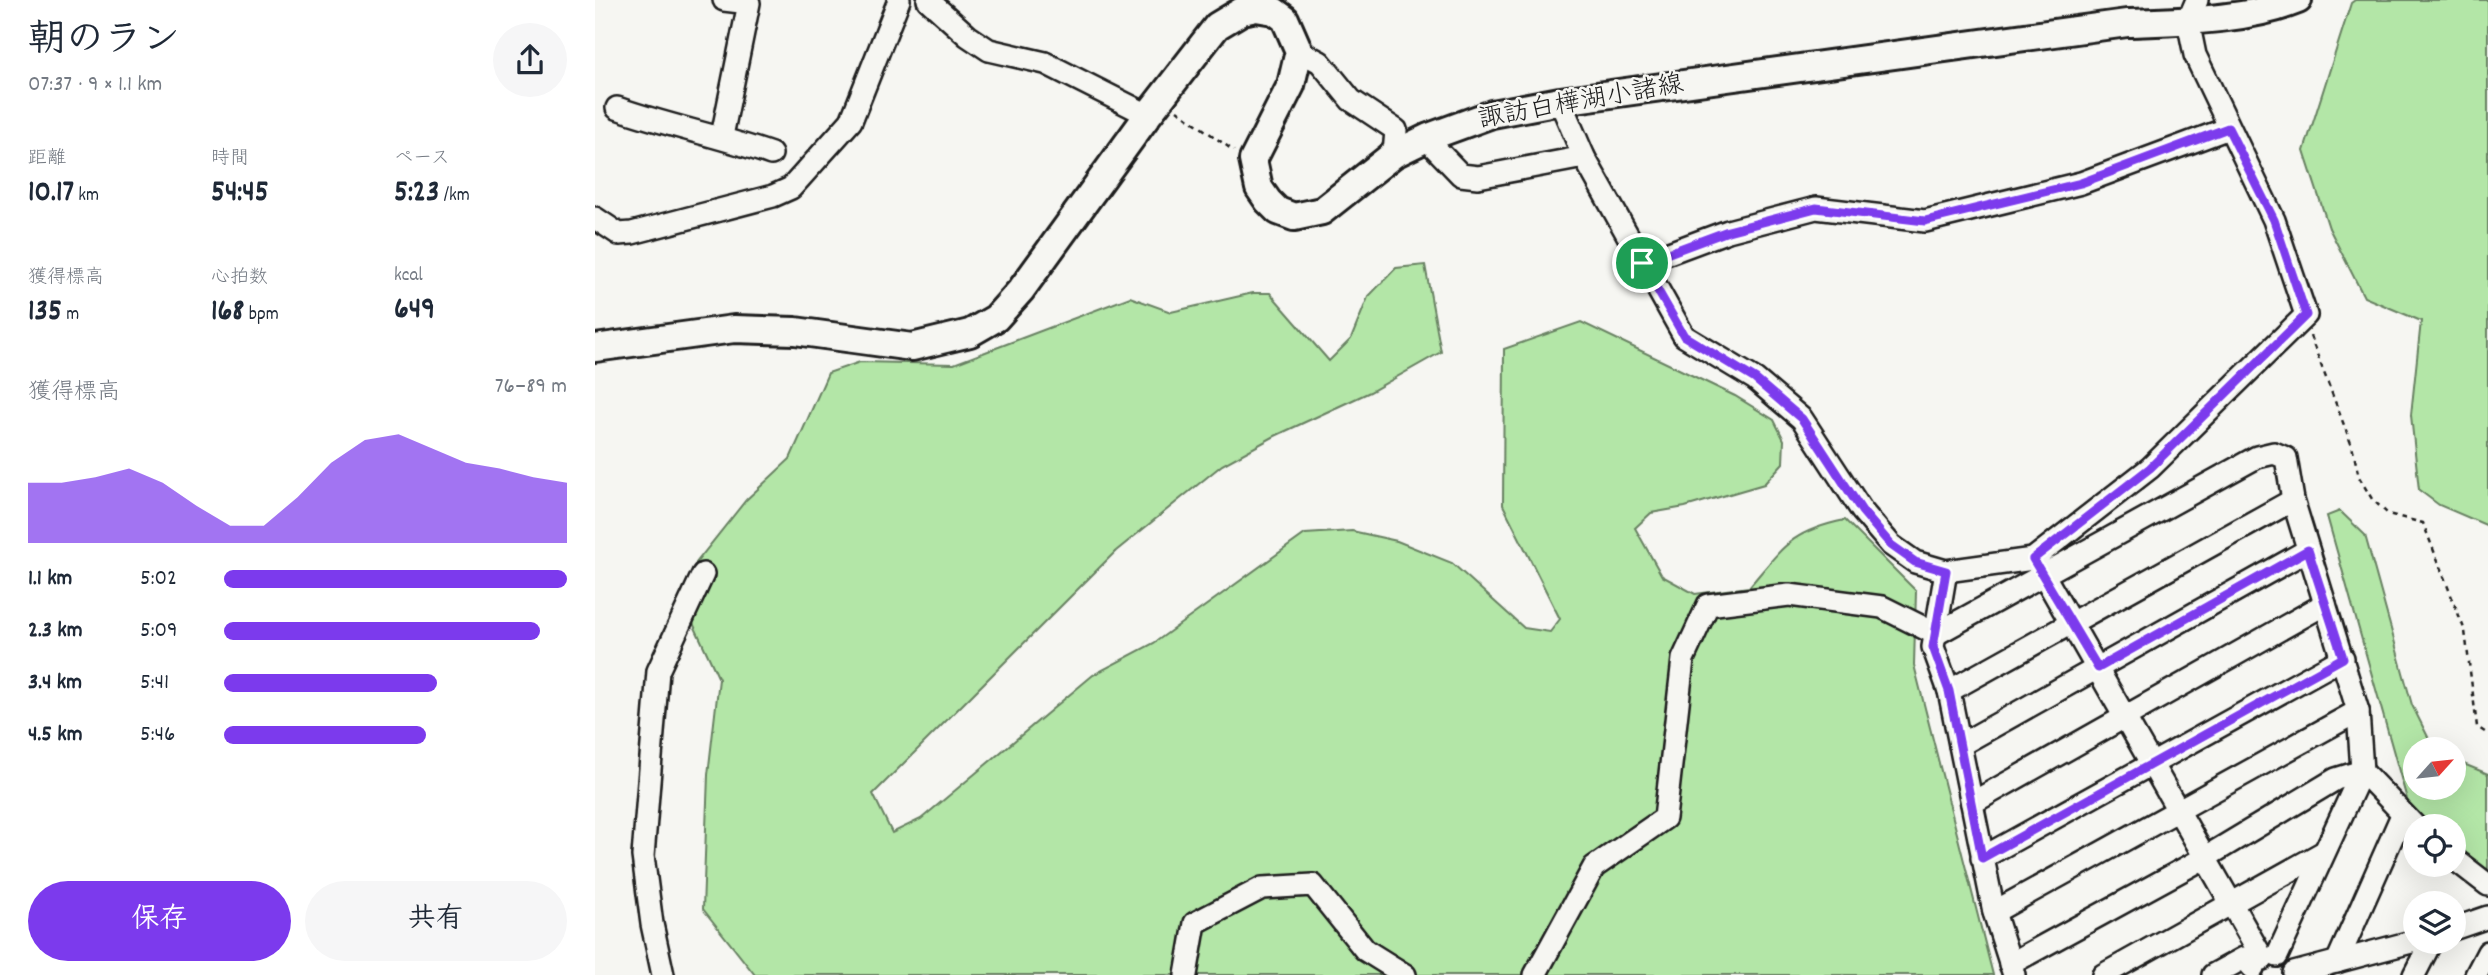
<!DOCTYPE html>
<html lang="ja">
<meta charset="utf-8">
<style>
:root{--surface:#fff;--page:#f6f6f7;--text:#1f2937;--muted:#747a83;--accent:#7c3aed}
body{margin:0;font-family:Dekko,"Klee One",sans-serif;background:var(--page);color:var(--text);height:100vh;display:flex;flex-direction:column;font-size:26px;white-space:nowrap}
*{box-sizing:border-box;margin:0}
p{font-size:23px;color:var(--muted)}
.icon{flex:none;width:38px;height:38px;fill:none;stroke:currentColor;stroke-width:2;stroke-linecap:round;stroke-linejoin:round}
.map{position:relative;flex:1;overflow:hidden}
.side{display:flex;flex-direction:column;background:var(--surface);width:595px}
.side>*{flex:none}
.needle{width:46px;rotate:63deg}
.controls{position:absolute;left:1808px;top:737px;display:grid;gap:14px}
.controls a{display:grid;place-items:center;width:63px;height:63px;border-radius:50%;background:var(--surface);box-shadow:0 7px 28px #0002;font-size:35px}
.pin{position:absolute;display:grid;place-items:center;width:60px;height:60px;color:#fff;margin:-30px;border:4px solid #fff;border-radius:50%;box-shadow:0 2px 7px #0007}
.round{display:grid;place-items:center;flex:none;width:74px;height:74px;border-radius:37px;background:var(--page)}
.summary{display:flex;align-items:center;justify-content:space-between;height:119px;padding:0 28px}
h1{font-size:38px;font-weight:800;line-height:52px}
.metrics{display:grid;grid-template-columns:repeat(3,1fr);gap:10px;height:119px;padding:7px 28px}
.metrics div{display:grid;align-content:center}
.metrics b{font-size:30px;font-weight:800}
.metrics small{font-size:19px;font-weight:400}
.metrics p{font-size:19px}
.chart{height:196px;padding:14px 28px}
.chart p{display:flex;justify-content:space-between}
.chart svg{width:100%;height:126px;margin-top:7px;fill:var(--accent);opacity:.7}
.cta{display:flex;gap:14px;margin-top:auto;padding:14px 28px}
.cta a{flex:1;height:80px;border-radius:42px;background:var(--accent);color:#fff;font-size:28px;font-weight:800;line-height:80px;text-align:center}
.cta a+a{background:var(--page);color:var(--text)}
ul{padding:0 28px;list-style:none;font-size:23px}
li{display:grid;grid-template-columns:112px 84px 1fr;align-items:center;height:52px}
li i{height:18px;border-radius:9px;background:var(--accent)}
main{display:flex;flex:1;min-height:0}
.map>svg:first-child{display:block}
.green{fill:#b3e6a7;stroke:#688162;stroke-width:2}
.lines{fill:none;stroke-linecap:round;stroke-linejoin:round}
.minor-casing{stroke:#1c1c1c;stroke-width:26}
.major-casing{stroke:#1c1c1c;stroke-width:32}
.path{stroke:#1c1c1c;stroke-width:2.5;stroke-dasharray:5 5;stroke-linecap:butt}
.minor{stroke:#f6f6f2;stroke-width:21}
.major{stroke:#f6f6f2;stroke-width:26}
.route-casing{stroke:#fff;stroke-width:14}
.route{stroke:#7c3aed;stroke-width:9}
.labels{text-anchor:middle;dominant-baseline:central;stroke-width:5;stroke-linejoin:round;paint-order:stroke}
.street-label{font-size:26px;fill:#1c1c1c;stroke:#f6f6f2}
</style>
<main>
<section class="side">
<div class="summary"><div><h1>朝のラン</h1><p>07:37 · 9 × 1.1 km</p></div><a class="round"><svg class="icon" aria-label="share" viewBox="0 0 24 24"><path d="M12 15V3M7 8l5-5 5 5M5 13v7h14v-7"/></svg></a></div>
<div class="metrics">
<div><p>距離</p><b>10.17<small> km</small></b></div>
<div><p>時間</p><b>54:45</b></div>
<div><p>ペース</p><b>5:23<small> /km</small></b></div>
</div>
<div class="metrics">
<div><p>獲得標高</p><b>135<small> m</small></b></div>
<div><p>心拍数</p><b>168<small> bpm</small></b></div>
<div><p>kcal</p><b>649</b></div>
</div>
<div class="chart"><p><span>獲得標高</span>76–89 m</p>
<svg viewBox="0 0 160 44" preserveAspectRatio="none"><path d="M0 44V23L10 23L20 21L30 18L40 23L50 31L60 38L70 38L80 28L90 16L100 8L110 6L120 11L130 16L140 18L150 21L160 23V44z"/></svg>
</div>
<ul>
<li><b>1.1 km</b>5:02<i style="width:100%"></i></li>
<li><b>2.3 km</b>5:09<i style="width:92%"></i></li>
<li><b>3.4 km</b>5:41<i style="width:62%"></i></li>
<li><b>4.5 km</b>5:46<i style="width:59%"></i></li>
</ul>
<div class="cta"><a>保存</a><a>共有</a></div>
</section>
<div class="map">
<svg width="1893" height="975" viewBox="0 0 1893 975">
<rect width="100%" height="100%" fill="#f6f6f2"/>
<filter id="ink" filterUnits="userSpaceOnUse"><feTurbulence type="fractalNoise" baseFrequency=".0143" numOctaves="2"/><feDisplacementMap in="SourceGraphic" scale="14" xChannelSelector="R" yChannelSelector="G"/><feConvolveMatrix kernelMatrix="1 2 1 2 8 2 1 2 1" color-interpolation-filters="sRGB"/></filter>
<g filter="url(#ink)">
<g class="green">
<path d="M1760,0H1893V526L1844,505L1824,490L1816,415L1826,321L1769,297L1734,228L1709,151L1756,3Z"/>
<path d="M830,265L846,352L775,392L680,436L627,465L521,551L278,794L297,833L326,819L498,675L559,643L710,534L757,531L802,541L857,563L929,628L955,632L965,619L908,505L909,349L986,322L1140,396L1179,420L1189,440L1188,463L1169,484L1090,507L1056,513L1040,528L1067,576L1100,594L1154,587C1188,547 1196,531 1250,520L1321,591L1319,665L1398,975H160L108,909L113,775L124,679L97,621L101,563L151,500L195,459L233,373L265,362L359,364L535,297L576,312L658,293H675L734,361L756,339L773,297L801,268Z"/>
<path d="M1745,511L1770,535L1817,705L1839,749H1820V788H1858L1859,760L1893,774V880L1858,864V826H1827L1815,810L1732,516Z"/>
</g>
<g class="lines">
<defs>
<g id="minor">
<path d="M333,0L373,36L394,50L450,63L553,115"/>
<path d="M704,51L725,62L756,100L801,130L799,154"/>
<path d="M965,101L989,157L1089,336L1160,379L1207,419L1267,511L1296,545L1320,562L1351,571L1438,559L1555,468L1711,315L1679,220L1600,55L1593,21L1602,0"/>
<path d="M22,108C73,126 125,136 176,154"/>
<path d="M127,136L154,3L129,0"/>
<path d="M840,148L866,175L883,177L989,157"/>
<path d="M0,218L24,234L37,233L178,196L196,188L256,121L304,0"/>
<path d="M1047,263L1133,231L1221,208L1330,221L1486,183L1634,128"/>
<path d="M1443,565L1668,959"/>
<path d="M1351,571L1338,647L1354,691L1399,912L1419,975"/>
<path d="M1354,691L1698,500"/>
<path d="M1365,745L1713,550"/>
<path d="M1767,771L1820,826"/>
<path d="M1377,803L1730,604"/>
<path d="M1387,858L1748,658"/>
<path d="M1858,858L1893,885"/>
<path d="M1399,912L1763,711"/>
<path d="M1858,929L1893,917"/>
<path d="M1742,962L1807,815"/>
<path d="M1415,964L1611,857L1741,779L1767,771"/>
<path d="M1699,973L1820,941"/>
<path d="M68,975L57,924L48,856L63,671L108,574"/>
<path d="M591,975L600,923L667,888L718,885L770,950L810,975"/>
<path d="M940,975L999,867L1070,818L1088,659L1113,605L1194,595L1287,607L1341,634L1662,457L1679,453L1691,458L1698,500L1763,711L1767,771L1682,956"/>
<path d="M1508,975L1727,853"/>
<path d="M1618,975L1649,958L1658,968"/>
<path d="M1819,975L1836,942"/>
<path d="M1881,975L1893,952"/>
</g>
<path id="major" d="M0,348L139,329L200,331L317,347L375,333L401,318L426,290L553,115L622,26L647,11L661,8L679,11L690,19L704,51L696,85L658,160L664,188L673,201L683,211L699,217L727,211L799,154L834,137L897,114L965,101L1532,23C1587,21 1651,21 1703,0"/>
</defs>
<use href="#minor" class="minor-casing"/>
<use href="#major" class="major-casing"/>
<g class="path">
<path d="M582,110L639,151"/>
<path d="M1715,336L1757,446L1764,477L1777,499L1793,514L1828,523L1870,631L1882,727L1893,734"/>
</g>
<use href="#minor" class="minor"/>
<use href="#major" class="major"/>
</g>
</g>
<g class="lines" filter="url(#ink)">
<defs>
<path id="route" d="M1633,128L1679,220L1711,315L1555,468L1438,559L1503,668L1713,550L1748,658L1387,858L1354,691L1338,647L1351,571L1320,562L1296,545L1267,511L1207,419L1160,379L1089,336L1047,263L1133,231L1221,208L1330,221L1486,183Z"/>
</defs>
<use href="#route" class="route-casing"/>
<use href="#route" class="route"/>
</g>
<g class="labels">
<g class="street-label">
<text transform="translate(986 103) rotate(-10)">諏訪白樺湖小諸線</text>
</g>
</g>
</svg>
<div class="controls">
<a><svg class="needle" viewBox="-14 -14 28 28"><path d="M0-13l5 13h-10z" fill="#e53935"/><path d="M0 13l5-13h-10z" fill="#747a83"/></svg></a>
<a><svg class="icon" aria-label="locate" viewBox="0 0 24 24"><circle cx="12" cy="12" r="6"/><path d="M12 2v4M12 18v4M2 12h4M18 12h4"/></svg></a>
<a><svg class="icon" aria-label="layers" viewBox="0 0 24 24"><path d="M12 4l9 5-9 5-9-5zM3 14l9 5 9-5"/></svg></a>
</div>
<div class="pin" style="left:1047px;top:263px;background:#1e9e55"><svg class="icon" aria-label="arrive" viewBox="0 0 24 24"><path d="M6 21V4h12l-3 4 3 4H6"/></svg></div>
</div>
</main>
